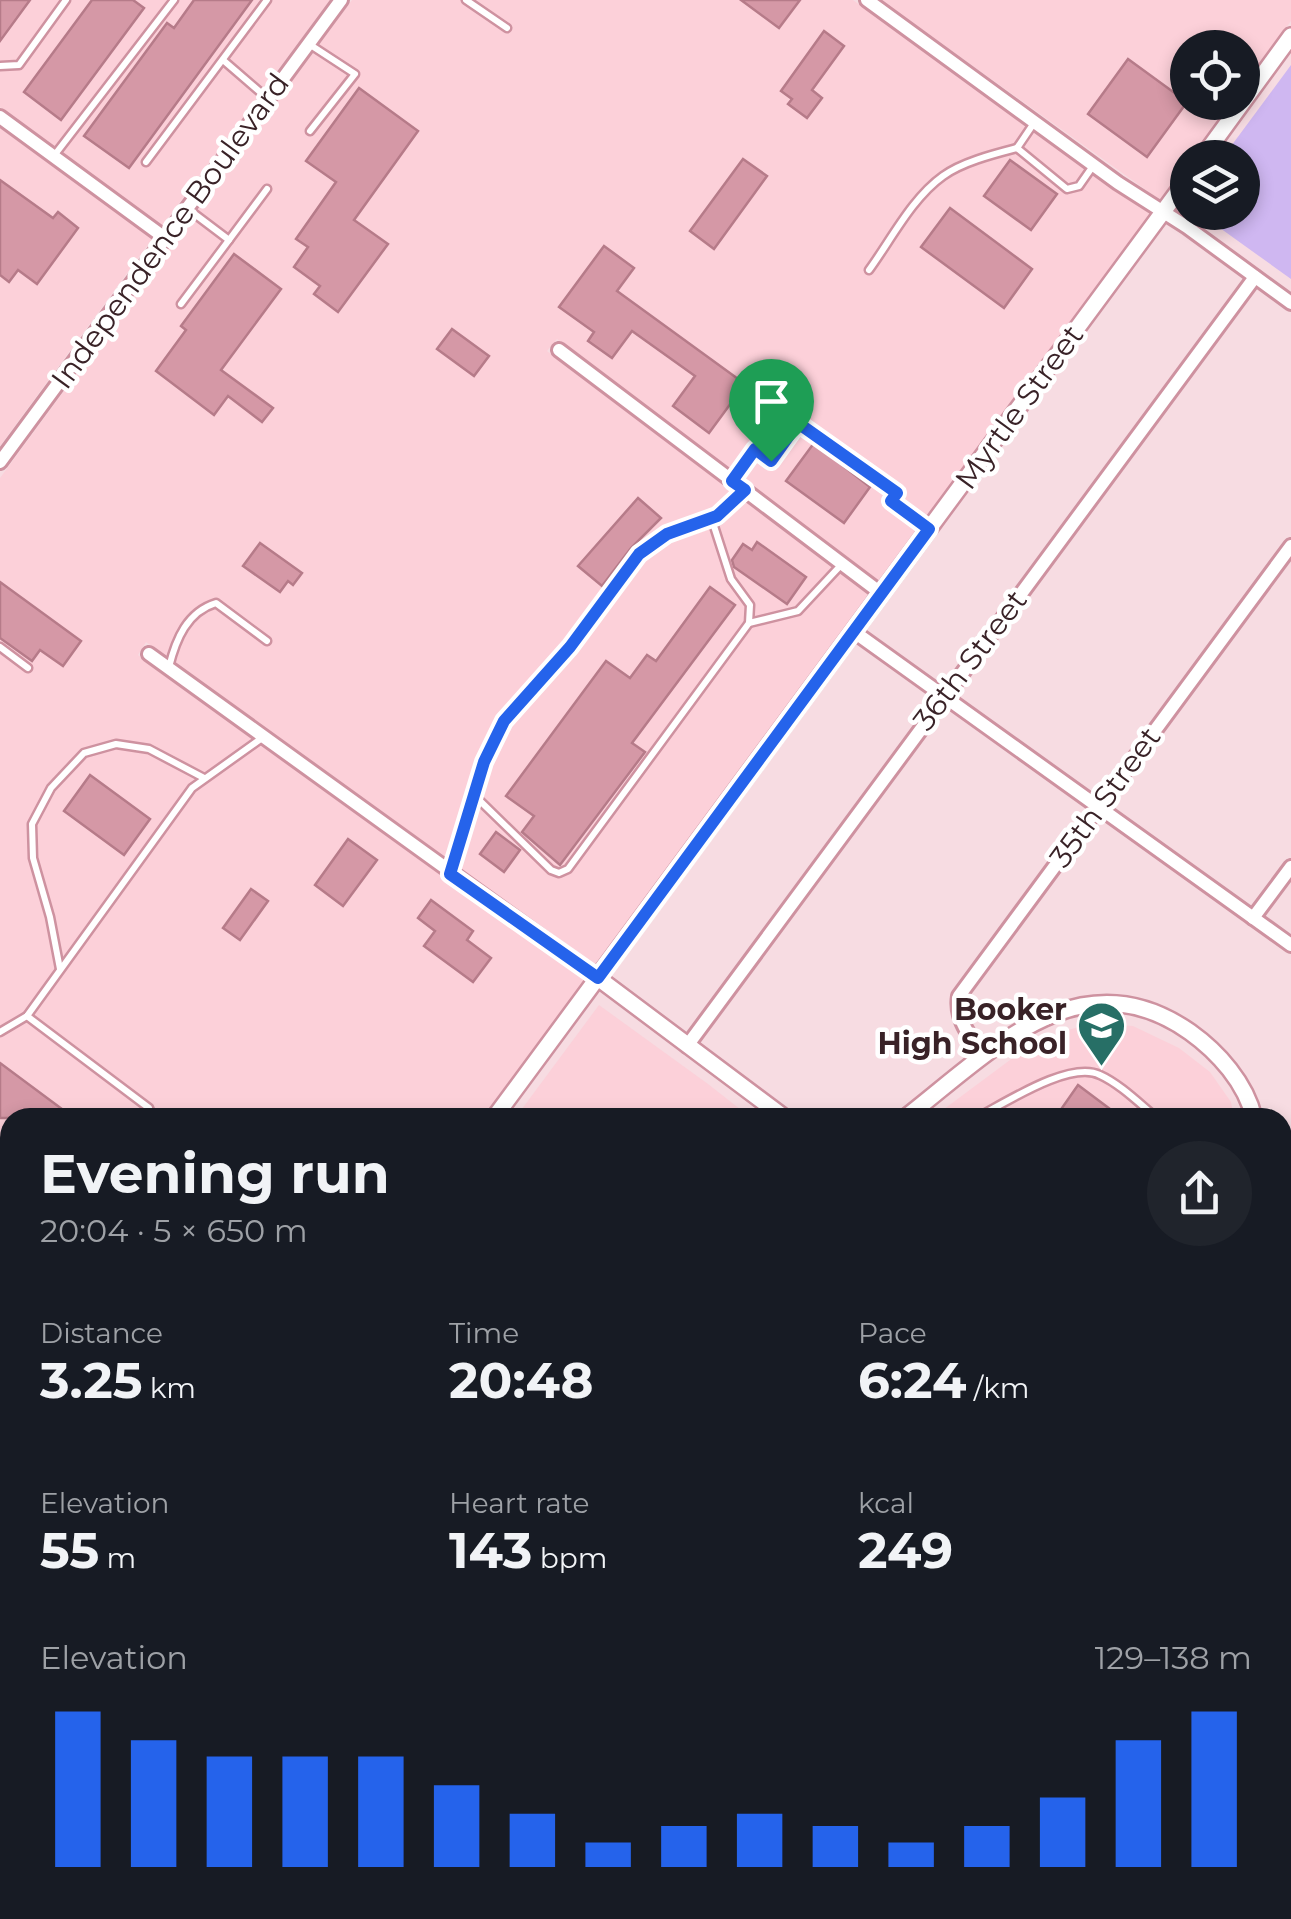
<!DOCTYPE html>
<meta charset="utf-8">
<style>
:root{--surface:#171b24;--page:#20242c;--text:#f1f3f6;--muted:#9ea1a6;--accent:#2563eb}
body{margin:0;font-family:Montserrat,sans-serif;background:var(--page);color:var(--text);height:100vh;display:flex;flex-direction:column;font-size:38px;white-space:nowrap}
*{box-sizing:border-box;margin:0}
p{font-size:32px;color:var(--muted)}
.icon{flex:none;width:55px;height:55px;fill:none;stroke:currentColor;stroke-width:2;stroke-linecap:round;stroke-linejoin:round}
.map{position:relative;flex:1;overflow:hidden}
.sheet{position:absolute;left:0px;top:1108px;width:1292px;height:812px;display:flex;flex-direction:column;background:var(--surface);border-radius:30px 30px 0 0;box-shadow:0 5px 15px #0003}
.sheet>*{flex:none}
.fabs{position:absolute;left:1170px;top:30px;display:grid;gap:20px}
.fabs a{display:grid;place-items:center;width:90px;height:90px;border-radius:50%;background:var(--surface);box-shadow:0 5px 15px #0003;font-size:50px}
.pin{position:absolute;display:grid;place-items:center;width:85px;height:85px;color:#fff;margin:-102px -42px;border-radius:50% 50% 50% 0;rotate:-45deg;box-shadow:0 0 10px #0007}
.pin .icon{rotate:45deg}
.round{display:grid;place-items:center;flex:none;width:105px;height:105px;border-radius:52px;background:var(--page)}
.summary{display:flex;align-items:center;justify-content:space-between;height:170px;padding:0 40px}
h1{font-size:55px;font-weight:700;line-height:75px}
.figures{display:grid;grid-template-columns:repeat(3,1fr);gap:15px;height:170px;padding:10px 40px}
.figures div{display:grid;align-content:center}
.figures b{font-size:50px;font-weight:700}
.figures small{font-size:28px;font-weight:400}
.figures p{font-size:28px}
.chart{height:280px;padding:20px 40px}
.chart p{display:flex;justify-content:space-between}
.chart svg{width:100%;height:180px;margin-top:10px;stroke:var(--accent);stroke-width:6}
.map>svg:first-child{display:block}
.built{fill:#fcd0d9}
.green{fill:#cfb7f1}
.building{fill:#d598a6;stroke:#b67b89;stroke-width:2.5}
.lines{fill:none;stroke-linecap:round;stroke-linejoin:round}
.service-casing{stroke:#ce92a0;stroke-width:11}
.minor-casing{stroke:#ce92a0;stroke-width:18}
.tertiary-casing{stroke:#ce92a0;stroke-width:20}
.service{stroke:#fff;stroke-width:6}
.minor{stroke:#fff;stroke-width:12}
.tertiary{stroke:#fff;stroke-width:15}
.rail{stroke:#977e83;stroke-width:5;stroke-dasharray:5 10;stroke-linecap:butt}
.route-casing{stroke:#fff;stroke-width:20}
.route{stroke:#2563eb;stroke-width:12}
.labels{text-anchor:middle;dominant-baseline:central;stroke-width:9;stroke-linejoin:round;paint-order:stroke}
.street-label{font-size:30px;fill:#392227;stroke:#fff}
.poi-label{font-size:30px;font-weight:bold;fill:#392227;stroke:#fff;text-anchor:end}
</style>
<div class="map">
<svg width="1291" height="1919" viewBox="0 0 1291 1919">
<rect width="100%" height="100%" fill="#f7dce2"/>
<g class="built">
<path d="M0,0H330L162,226L0,107Z"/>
<path d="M352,0H853L1150,214L879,581L557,339L547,351L869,594L596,966L146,642L138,655L586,979L483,1117L10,1118V1665L0,1658V478Z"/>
<path d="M881,0H1291V21L1243,87L1242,48H1188V102L1231,103L1191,157L1188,158L1187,163L1160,200Z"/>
<path d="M0,128L152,239L0,446Z"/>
<path d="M599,1005L708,1084L750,1117H516Z"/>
<path d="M1092,1023L1133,1026L1179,1048L1210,1072L1231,1102L1234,1117L932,1118L1038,1039Z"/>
<path d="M1282,1372L1291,1402V1646L1283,1658Z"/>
<path d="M537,1910H1103L1097,1919H555Z"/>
</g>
<g class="green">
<path d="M1291,65V279L1199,213L1242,212V158L1223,157Z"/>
<path d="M824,1910H994L987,1919H837Z"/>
</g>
<g class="building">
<path d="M0,0H30L0,41Z"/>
<path d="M92,0H133L144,8L61,120L24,92Z"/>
<path d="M194,0H252L129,168L84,136L167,23L174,28Z"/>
<path d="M741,0H800L779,28Z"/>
<path d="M824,31L844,46L812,90L822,98L807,118L788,104L792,99L781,91Z"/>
<path d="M1128,59L1187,102L1147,157L1088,114Z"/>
<path d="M359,88L418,131L354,220L388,244L338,312L314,294L320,286L294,267L308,247L296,239L336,182L306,161Z"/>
<path d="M743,159L767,176L714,249L690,231Z"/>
<path d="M1010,160L1057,194L1031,230L984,196Z"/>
<path d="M0,180L53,218L58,212L78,228L37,284L18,270L9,282L0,275Z"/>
<path d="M950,208L1032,269L1004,308L921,247Z"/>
<path d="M604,246L634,268L617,291L745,384L709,433L673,406L695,376L632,331L612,358L588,341L594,332L559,307Z"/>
<path d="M234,254L281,289L221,370L273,408L262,422L228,396L214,415L156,371L186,330L181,326Z"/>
<path d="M452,329L489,356L474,376L437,349Z"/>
<path d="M814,443L870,487L844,523L786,481Z"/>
<path d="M638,498L661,518L631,548L602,586L578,566Z"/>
<path d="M757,542L806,577L787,604L734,567L732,560L743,544L752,550Z"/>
<path d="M260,543L302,573L293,585L288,581L280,592L243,566Z"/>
<path d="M0,582L81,641L63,666L40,650L32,661L0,638Z"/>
<path d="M710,587L735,605L632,743L645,752L560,865L522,832L534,816L506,796L606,661L630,678L647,655L656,661Z"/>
<path d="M90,775L150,819L124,855L64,811Z"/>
<path d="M496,832L520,850L504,872L480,854Z"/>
<path d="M348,839L377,860L343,906L315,885Z"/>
<path d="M251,889L268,901L240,940L223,928Z"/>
<path d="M431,900L473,931L467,940L491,958L473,982L424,946L435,931L418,918Z"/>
<path d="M0,1063L74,1118H0Z"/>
<path d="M1078,1085L1122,1118H1055Z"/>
</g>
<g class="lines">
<defs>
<g id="service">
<path d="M466,0L507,28"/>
<path d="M309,44L355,74L310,131"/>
<path d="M223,60L267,98"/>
<path d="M0,66L19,65L66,0"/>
<path d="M1034,123L1017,148L1067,189L1079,186L1093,166"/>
<path d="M53,157L174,0"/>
<path d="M146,162L267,0"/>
<path d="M229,240L267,189"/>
<path d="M869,270C891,240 912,198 943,176C962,162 994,154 1017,148"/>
<path d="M181,304L229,240L188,209"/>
<path d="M733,481L755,449L771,461L798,423L897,493L891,501L928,528"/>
<path d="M749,623L798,611L841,565"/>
<path d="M0,647L28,668"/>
<path d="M169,667C176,639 187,612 216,603L267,641"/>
<path d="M476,797L551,870L559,873L568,869L749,623L750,605L731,579L712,520"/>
<path d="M60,969L50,917L33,858L32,824L51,788L84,753L116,744L149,749L204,778"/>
<path d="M27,1016L149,1108L153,1118"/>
<path d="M0,1032L27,1016L192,788L262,738"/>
<path d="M976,1118C1005,1103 1070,1060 1100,1075C1120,1084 1140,1104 1157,1118"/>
<path d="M0,1366L10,1353"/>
<path d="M1282,1597L1291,1604"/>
</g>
<g id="minor">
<path d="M867,0L1118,183L1187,227L1291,303"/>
<path d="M0,117L165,238"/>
<path d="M559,350L882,594"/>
<path d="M0,462L341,0"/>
<path d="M853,631L1291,945"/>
<path d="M149,654L598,978"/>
<path d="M450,874L484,762L504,721L570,647L639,554L667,534L717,517L745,490"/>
<path d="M1253,918L1291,867"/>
<path d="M687,1046L1255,277"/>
<path d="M983,1056C971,1037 955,1020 959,996L1291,546"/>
<path d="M1282,1689L1291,1677"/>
<path d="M1282,1848L1291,1837"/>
<path d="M0,1862L10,1867"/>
<path d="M92,1910L109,1919"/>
<path d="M1114,1919L1121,1910"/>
<path d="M1231,1919L1238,1910"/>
</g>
<g id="tertiary">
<path d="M1202,158L1291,36"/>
<path d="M598,978L785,1118"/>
<path d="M494,1118L1188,178"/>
<path d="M905,1118C989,1053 1079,954 1190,1032C1218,1052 1246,1083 1254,1118"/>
<path d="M1282,1267L1291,1315"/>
<path d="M0,1784L10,1770"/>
</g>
</defs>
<use href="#service" class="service-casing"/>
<use href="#minor" class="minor-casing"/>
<use href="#tertiary" class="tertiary-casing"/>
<use href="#service" class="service"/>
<use href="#minor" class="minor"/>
<use href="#tertiary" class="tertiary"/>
<g class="rail">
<path d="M10,1467L3,1513L10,1572"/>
<path d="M0,1673L10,1679"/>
<path d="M450,1910L467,1919"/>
</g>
</g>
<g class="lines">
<defs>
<path id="route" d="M798,423L897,493L891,501L929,529L598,978L450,874L484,762L504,721L570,647L639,554L667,534L717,516L745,490L732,481L755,449L771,461Z"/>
</defs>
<use href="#route" class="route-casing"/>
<use href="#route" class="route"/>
</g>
<defs>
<symbol id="school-pin" viewBox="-11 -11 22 30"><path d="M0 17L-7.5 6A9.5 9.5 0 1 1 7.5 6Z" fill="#276f66" stroke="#fff"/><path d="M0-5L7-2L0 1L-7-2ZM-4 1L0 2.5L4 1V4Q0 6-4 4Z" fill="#fff"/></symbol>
</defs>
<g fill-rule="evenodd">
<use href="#school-pin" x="1074" y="998" width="55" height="75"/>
</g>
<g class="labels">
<g class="street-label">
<text transform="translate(170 231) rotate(-54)">Independence Boulevard</text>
<text transform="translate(1019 407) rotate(-54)">Myrtle Street</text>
<text transform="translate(970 660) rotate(-53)">36th Street</text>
<text transform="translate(1105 797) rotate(-54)">35th Street</text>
</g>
<g class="poi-label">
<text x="1067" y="1009">Booker<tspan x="1067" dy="34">High School</tspan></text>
</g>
</g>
</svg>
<div class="fabs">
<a><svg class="icon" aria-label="locate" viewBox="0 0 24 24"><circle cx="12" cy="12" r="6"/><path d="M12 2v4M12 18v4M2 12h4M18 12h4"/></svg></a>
<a><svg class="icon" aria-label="layers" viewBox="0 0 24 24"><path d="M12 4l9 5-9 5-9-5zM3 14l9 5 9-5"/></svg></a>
</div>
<div class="pin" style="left:771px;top:461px;background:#1e9e55"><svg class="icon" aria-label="arrive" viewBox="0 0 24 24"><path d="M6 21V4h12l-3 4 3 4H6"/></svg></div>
<section class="sheet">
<div class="summary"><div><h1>Evening run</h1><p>20:04 · 5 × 650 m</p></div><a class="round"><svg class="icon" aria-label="share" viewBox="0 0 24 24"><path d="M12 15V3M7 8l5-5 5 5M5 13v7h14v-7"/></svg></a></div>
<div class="figures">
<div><p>Distance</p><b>3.25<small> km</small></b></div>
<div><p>Time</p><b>20:48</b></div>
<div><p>Pace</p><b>6:24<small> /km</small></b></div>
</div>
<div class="figures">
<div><p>Elevation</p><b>55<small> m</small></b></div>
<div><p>Heart rate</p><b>143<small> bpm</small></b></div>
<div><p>kcal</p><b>249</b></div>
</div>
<div class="chart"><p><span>Elevation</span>129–138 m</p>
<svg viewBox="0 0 160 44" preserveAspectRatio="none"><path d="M5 44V6M15 44V13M25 44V17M35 44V17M45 44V17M55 44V24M65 44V31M75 44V38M85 44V34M95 44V31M105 44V34M115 44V38M125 44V34M135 44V27M145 44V13M155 44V6"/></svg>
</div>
</section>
</div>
